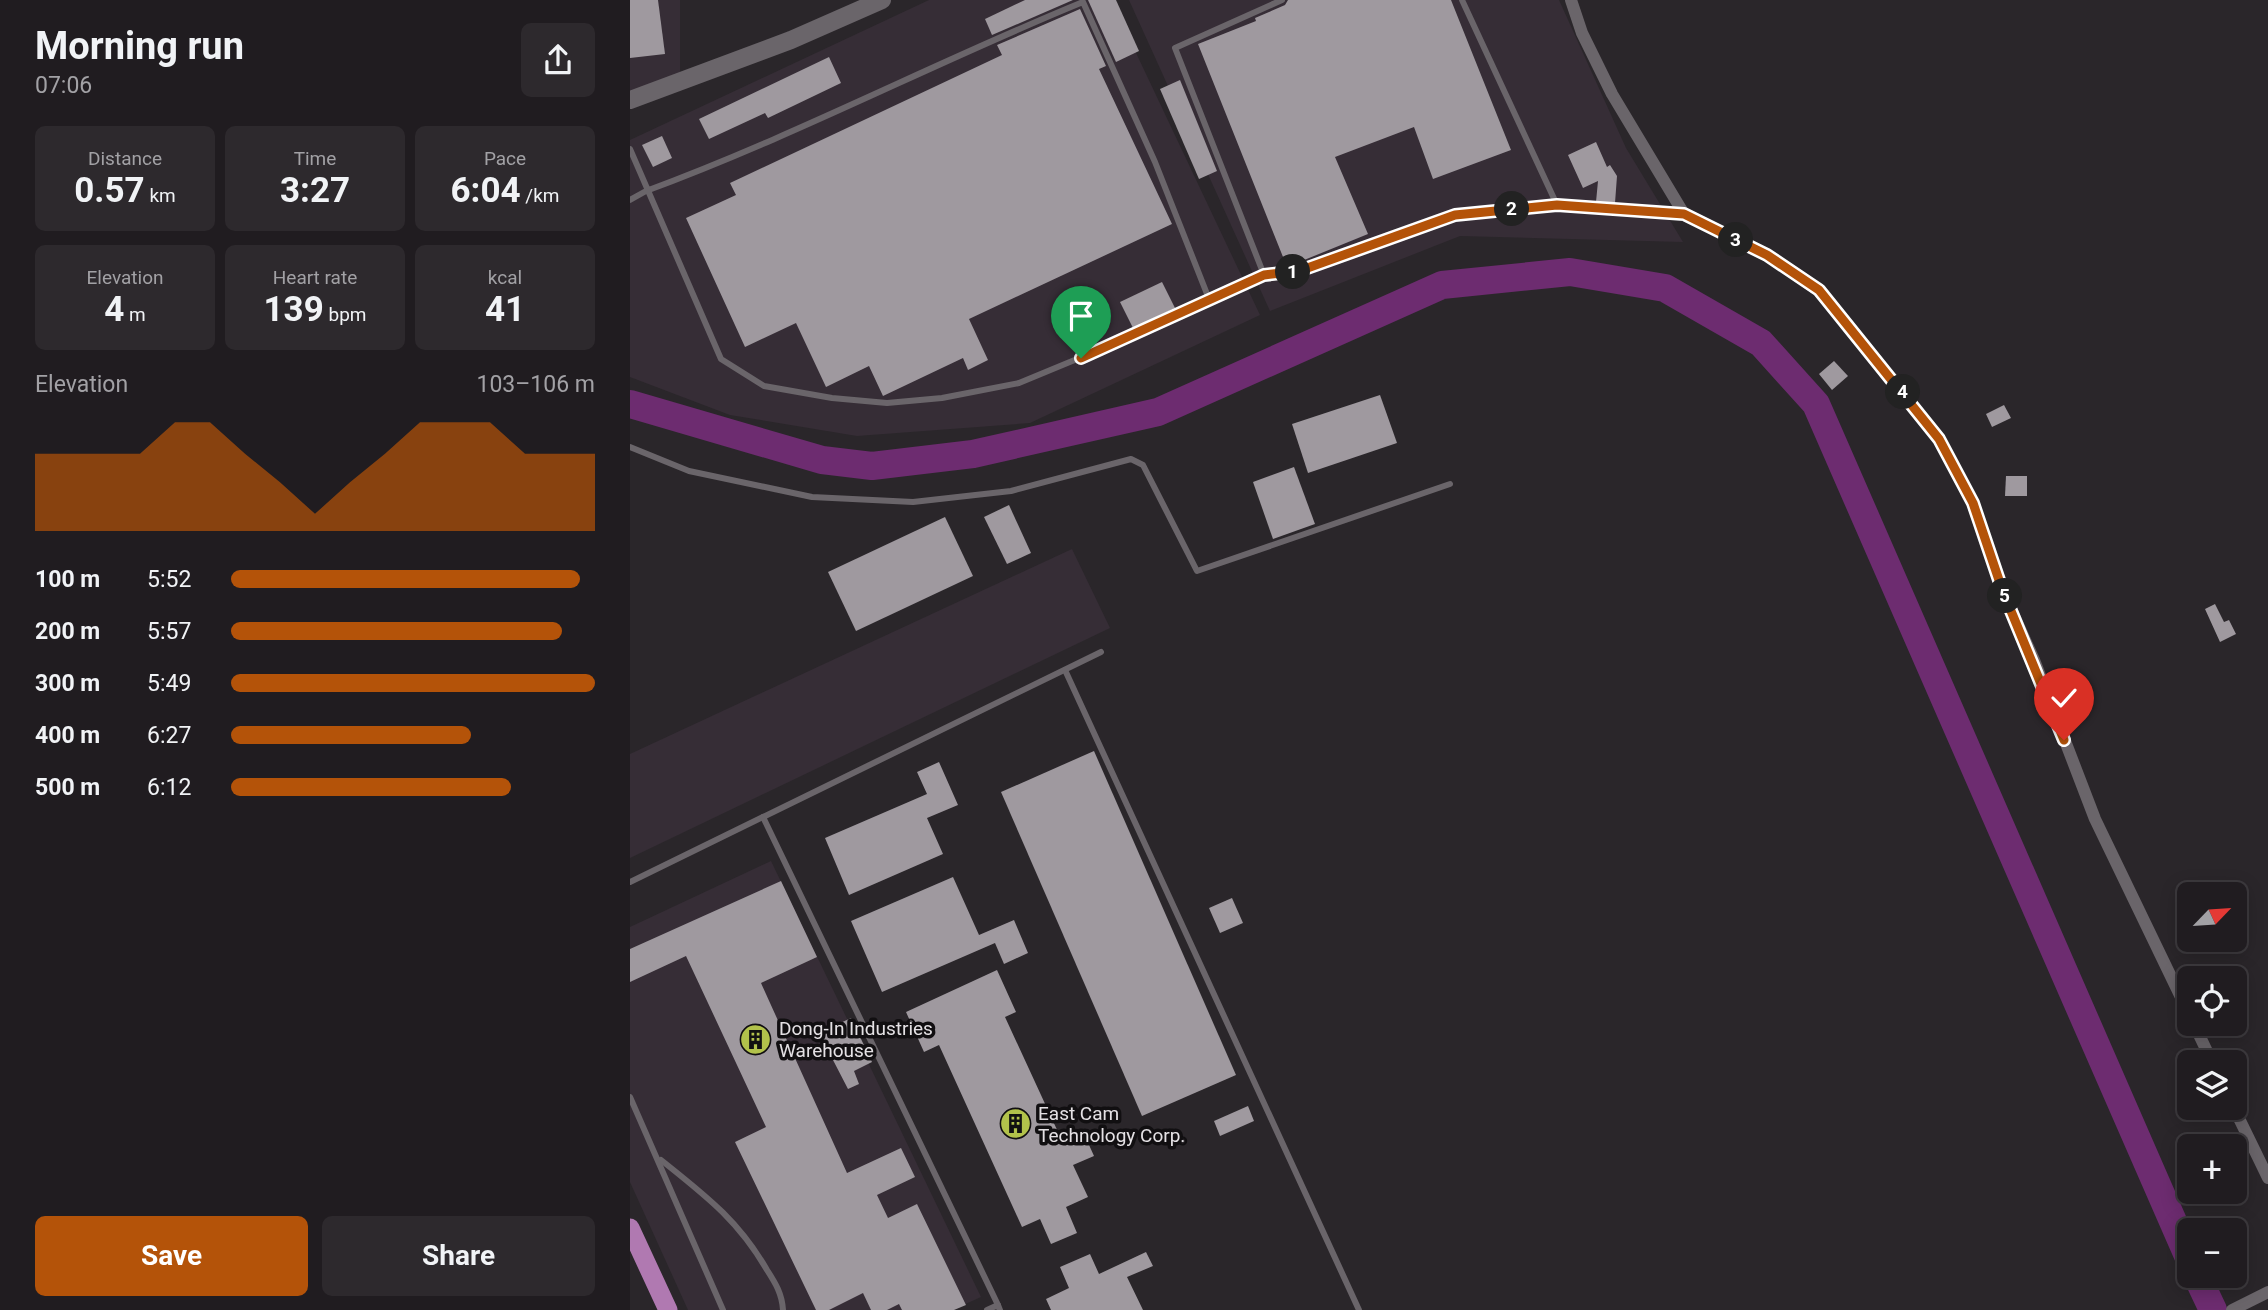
<!DOCTYPE html>
<meta charset="utf-8">
<style>
:root{--surface:#201c20;--page:#2d292d;--text:#f1f3f6;--muted:#a2a1a5;--line:#3d3a3e;--accent:#b45309}
body{margin:0;font-family:Roboto,sans-serif;background:var(--page);color:var(--text);height:100vh;display:flex;flex-direction:column;font-size:26px;white-space:nowrap}
*{box-sizing:border-box;margin:0}
p{font-size:23px;color:var(--muted)}
.icon{flex:none;width:38px;height:38px;fill:none;stroke:currentColor;stroke-width:2;stroke-linecap:round;stroke-linejoin:round}
.map{position:relative;flex:1;overflow:hidden}
.sheet{display:flex;flex-direction:column;background:var(--surface);width:630px}
.sheet>*{flex:none}
.needle{width:46px;rotate:65deg}
.buttons{position:absolute;left:1547px;top:882px;display:grid;gap:14px}
.buttons a{display:grid;place-items:center;width:70px;height:70px;border-radius:10px;background:var(--surface);box-shadow:0 4px 18px #0003,0 0 0 2px var(--line);font-size:35px}
.pin{position:absolute;display:grid;place-items:center;width:60px;height:60px;color:#fff;margin:-72px -30px;border-radius:50% 50% 50% 0;rotate:-45deg;box-shadow:0 0 7px #0007}
.pin .icon{rotate:45deg}
.km{position:absolute;width:35px;height:35px;margin:-18px;border-radius:50%;background:#222;color:#fff;font-size:19px;line-height:35px;text-align:center}
.round{display:grid;place-items:center;flex:none;width:74px;height:74px;border-radius:10px;background:var(--page)}
.headline{display:flex;align-items:center;justify-content:space-between;height:119px;padding:0 35px}
h1{font-size:38px;font-weight:700;line-height:52px}
.metrics{display:grid;grid-template-columns:repeat(3,1fr);gap:10px;height:119px;padding:7px 35px}
.metrics div{display:grid;align-content:center;border-radius:10px;background:var(--page);text-align:center}
.metrics b{font-size:35px;font-weight:700}
.metrics small{font-size:19px;font-weight:400}
.metrics p{font-size:19px}
.chart{height:196px;padding:14px 35px}
.chart p{display:flex;justify-content:space-between}
.chart svg{width:100%;height:126px;margin-top:7px;fill:var(--accent);opacity:.7}
.action{display:flex;gap:14px;margin-top:auto;padding:14px 35px}
.action a{flex:1;height:80px;border-radius:10px;background:var(--accent);color:#fff;font-size:28px;font-weight:700;line-height:80px;text-align:center}
.action a+a{background:var(--page);color:var(--text)}
ul{padding:0 35px;list-style:none;font-size:23px}
li{display:grid;grid-template-columns:112px 84px 1fr;align-items:center;height:52px}
li i{height:18px;border-radius:9px;background:var(--accent)}
main{display:flex;flex:1;min-height:0}
.map>svg:first-child{display:block}
.built{fill:#362d36}
.lines{fill:none;stroke-linecap:round;stroke-linejoin:round}
.river{stroke:#6d2c70;stroke-width:28}
.building{fill:#9f999f}
.lane{stroke:#6a656a;stroke-width:6}
.street{stroke:#6a656a;stroke-width:12}
.secondary{stroke:#6a656a;stroke-width:18}
.primary{stroke:#b079b1;stroke-width:19}
.route-casing{stroke:#fff;stroke-width:14}
.route{stroke:#b45309;stroke-width:9}
.labels{text-anchor:middle;dominant-baseline:central;stroke-width:7;stroke-linejoin:round;paint-order:stroke}
.poi-label{font-size:19px;fill:#e4e1e4;stroke:#110f11;text-anchor:start}
</style>
<main>
<section class="sheet">
<div class="headline"><div><h1>Morning run</h1><p>07:06</p></div><a class="round"><svg class="icon" aria-label="share" viewBox="0 0 24 24"><path d="M12 15V3M7 8l5-5 5 5M5 13v7h14v-7"/></svg></a></div>
<div class="metrics">
<div><p>Distance</p><b>0.57<small> km</small></b></div>
<div><p>Time</p><b>3:27</b></div>
<div><p>Pace</p><b>6:04<small> /km</small></b></div>
</div>
<div class="metrics">
<div><p>Elevation</p><b>4<small> m</small></b></div>
<div><p>Heart rate</p><b>139<small> bpm</small></b></div>
<div><p>kcal</p><b>41</b></div>
</div>
<div class="chart"><p><span>Elevation</span>103–106 m</p>
<svg viewBox="0 0 160 44" preserveAspectRatio="none"><path d="M0 44V17L10 17L20 17L30 17L40 6L50 6L60 17L70 27L80 38L90 27L100 17L110 6L120 6L130 6L140 17L150 17L160 17V44z"/></svg>
</div>
<ul>
<li><b>100 m</b>5:52<i style="width:96%"></i></li>
<li><b>200 m</b>5:57<i style="width:91%"></i></li>
<li><b>300 m</b>5:49<i style="width:100%"></i></li>
<li><b>400 m</b>6:27<i style="width:66%"></i></li>
<li><b>500 m</b>6:12<i style="width:77%"></i></li>
</ul>
<div class="action"><a>Save</a><a>Share</a></div>
</section>
<div class="map">
<svg width="1638" height="1310" viewBox="0 0 1638 1310">
<rect width="100%" height="100%" fill="#2a262a"/>
<g class="built">
<path d="M0,0H50V73L0,92Z"/>
<path d="M299,0H481L630,315L400,423L227,436L100,415L0,377V140Z"/>
<path d="M499,0H929L996,148L1053,242L830,236L640,311Z"/>
<path d="M442,549L480,628L0,858V754Z"/>
<path d="M141,861L351,1297L322,1310H58L0,1182V927Z"/>
</g>
<g class="lines">
<g class="river">
<path d="M0,404L192,460L242,466L343,454L528,412L812,285L940,272L1035,288L1131,343L1186,404L1559,1258"/>
<path d="M1567,1276L1583,1310"/>
</g>
</g>
<g class="building">
<path d="M0,0H28L35,54L0,58Z"/>
<path d="M395,0H443L362,35L355,19Z"/>
<path d="M458,0H486L509,51L486,62Z"/>
<path d="M658,0H821L881,150L803,179L784,127L705,157L738,234L657,267L568,44L626,21L625,18L655,5Z"/>
<path d="M450,9L476,66L469,69L542,224L339,319L358,360L338,370L333,358L253,396L239,366L196,387L166,323L115,347L56,218L106,195L100,183L372,55L367,45Z"/>
<path d="M199,57L211,83L138,118L135,113L79,139L69,119Z"/>
<path d="M550,80L587,171L569,179L530,89Z"/>
<path d="M32,136L42,158L23,167L12,145Z"/>
<path d="M966,142L977,167L980,165L987,176L985,203L966,202L968,181L953,188L938,155Z"/>
<path d="M532,282L545,308L503,328L490,302Z"/>
<path d="M1204,361L1218,376L1202,390L1189,374Z"/>
<path d="M750,395L767,443L678,473L662,424Z"/>
<path d="M1374,405L1381,418L1362,427L1356,414Z"/>
<path d="M664,467L685,524L643,539L623,482Z"/>
<path d="M1376,476H1397V496H1375Z"/>
<path d="M379,505L401,553L377,564L354,517Z"/>
<path d="M315,517L343,576L226,631L198,572Z"/>
<path d="M1585,604L1594,622L1599,620L1606,634L1590,642L1575,609Z"/>
<path d="M464,751L606,1075L512,1116L371,792Z"/>
<path d="M309,762L328,805L297,818L313,854L219,895L195,838L297,794L287,772Z"/>
<path d="M323,877L349,935L384,920L398,953L374,964L365,943L252,992L221,921Z"/>
<path d="M151,881L187,957L131,983L217,1173L271,1148L285,1177L247,1195L258,1218L287,1204L336,1305L324,1310H272L269,1304L257,1310H241L233,1293L199,1310H186L105,1142L136,1127L56,956L0,982V949Z"/>
<path d="M602,898L613,923L590,933L579,908Z"/>
<path d="M367,970L386,1012L375,1017L434,1145L455,1136L464,1156L443,1165L458,1197L436,1207L447,1233L421,1244L410,1219L392,1227L309,1045L294,1052L276,1012Z"/>
<path d="M221,1018L242,1062L224,1071L229,1084L218,1089L189,1033Z"/>
<path d="M618,1106L624,1121L590,1136L584,1121Z"/>
<path d="M516,1252L523,1266L497,1277L513,1310H421L416,1299L439,1288L430,1267L460,1254L469,1274Z"/>
</g>
<g class="lines">
<g class="lane">
<path d="M652,0L545,48L634,275L669,271L826,215L927,205L1052,214"/>
<path d="M832,0L927,205"/>
<path d="M0,149L91,359L134,386L202,398L257,403L312,398L389,383L493,340L579,299L525,162L453,2C306,62 165,136 16,191L0,200"/>
<path d="M579,299L634,275"/>
<path d="M0,447L59,471L182,497L283,502L381,491L501,459L513,465L567,571L820,484"/>
<path d="M435,670L729,1310"/>
<path d="M0,882L133,817"/>
<path d="M0,1097L93,1310"/>
<path d="M31,1160C76,1196 108,1220 137,1270C146,1284 152,1294 153,1310"/>
<path d="M368,1305L133,817L471,652"/>
<path d="M357,1310L368,1305L370,1310"/>
</g>
<g class="street">
<path d="M941,0L952,33L982,94L1054,214L1137,255L1189,291L1309,439L1343,504L1372,589L1404,660L1465,819L1559,1014"/>
<path d="M1564,1024L1582,1062"/>
<path d="M1604,1108L1638,1178"/>
<path d="M1602,1310L1638,1292"/>
</g>
<path class="secondary" d="M0,100L161,40L252,0"/>
<path class="primary" d="M0,1228L38,1310"/>
</g>
<g class="lines">
<defs>
<path id="route" d="M451,358L634,275L669,271L825,215L927,205L1054,214L1137,255L1189,290L1309,439L1343,503L1372,589L1434,740"/>
</defs>
<use href="#route" class="route-casing"/>
<use href="#route" class="route"/>
</g>
<defs>
<symbol id="building-disc" viewBox="-11 -11 22 22"><circle r="9.5" fill="#b2c24b" stroke="#110f11"/><path d="M-4-6H4V6H1V3H-1V6H-4ZM-2.5-4.3h1.7v1.8h-1.7ZM.8-4.3h1.7v1.8H.8ZM-2.5-1h1.7V.8h-1.7ZM.8-1h1.7V.8H.8Z" fill="#111"/></symbol>
</defs>
<g fill-rule="evenodd">
<use href="#building-disc" x="108" y="1022" width="35" height="35"/>
<use href="#building-disc" x="368" y="1106" width="35" height="35"/>
</g>
<g class="labels">
<g class="poi-label">
<text x="149" y="1028">Dong-In Industries<tspan x="149" dy="22">Warehouse</tspan></text>
<text x="408" y="1113">East Cam<tspan x="408" dy="22">Technology Corp.</tspan></text>
</g>
</g>
</svg>
<div class="buttons">
<a><svg class="needle" viewBox="-14 -14 28 28"><path d="M0-13l5 13h-10z" fill="#e53935"/><path d="M0 13l5-13h-10z" fill="#a2a1a5"/></svg></a>
<a><svg class="icon" aria-label="locate" viewBox="0 0 24 24"><circle cx="12" cy="12" r="6"/><path d="M12 2v4M12 18v4M2 12h4M18 12h4"/></svg></a>
<a><svg class="icon" aria-label="layers" viewBox="0 0 24 24"><path d="M12 4l9 5-9 5-9-5zM3 14l9 5 9-5"/></svg></a>
<a>+</a>
<a>−</a>
</div>
<div class="pin" style="left:451px;top:358px;background:#1e9e55"><svg class="icon" aria-label="arrive" viewBox="0 0 24 24"><path d="M6 21V4h12l-3 4 3 4H6"/></svg></div>
<div class="pin" style="left:1434px;top:740px;background:#d93025"><svg class="icon" aria-label="check" viewBox="0 0 24 24"><path d="M5 12l5 5 9-10"/></svg></div>
<b class="km" style="left:663px;top:272px">1</b>
<b class="km" style="left:882px;top:209px">2</b>
<b class="km" style="left:1106px;top:240px">3</b>
<b class="km" style="left:1273px;top:392px">4</b>
<b class="km" style="left:1375px;top:596px">5</b>
</div>
</main>
